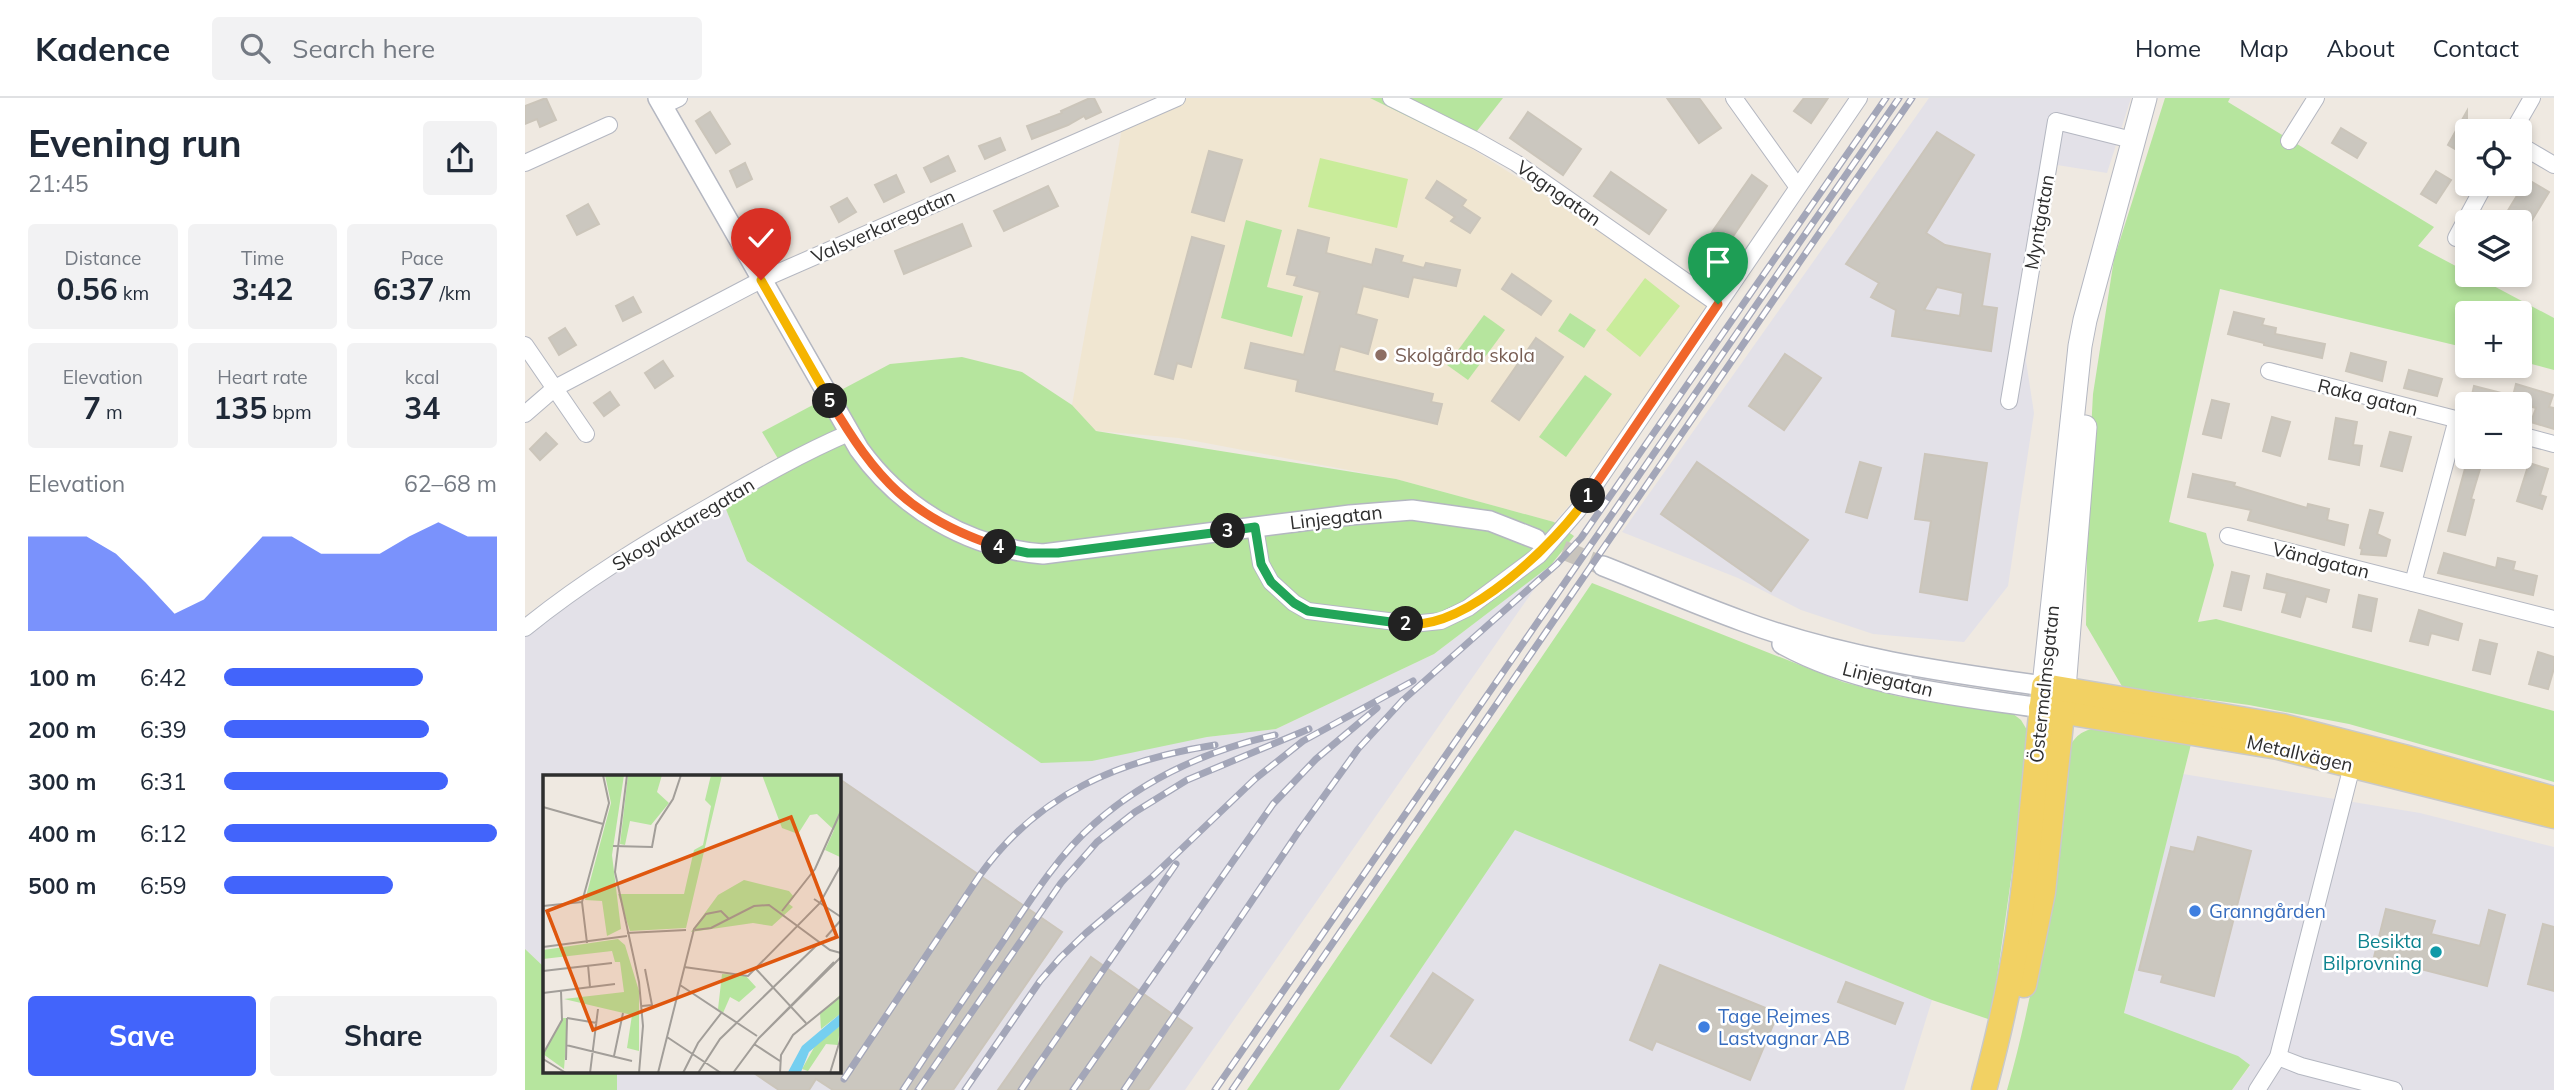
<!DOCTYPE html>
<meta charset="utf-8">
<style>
:root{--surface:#fff;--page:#f2f2f3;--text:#1f2937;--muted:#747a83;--line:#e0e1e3;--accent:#4264fb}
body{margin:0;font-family:Mulish,sans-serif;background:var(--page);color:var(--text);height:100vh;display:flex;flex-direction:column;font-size:26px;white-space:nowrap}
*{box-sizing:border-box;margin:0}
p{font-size:23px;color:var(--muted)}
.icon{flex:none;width:38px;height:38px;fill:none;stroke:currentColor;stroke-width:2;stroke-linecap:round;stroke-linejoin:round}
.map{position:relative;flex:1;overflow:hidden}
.panel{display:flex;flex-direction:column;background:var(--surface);width:525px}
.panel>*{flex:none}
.buttons{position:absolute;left:1930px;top:21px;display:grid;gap:14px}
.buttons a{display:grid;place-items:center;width:77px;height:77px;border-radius:7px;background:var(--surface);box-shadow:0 4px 10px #0003;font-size:35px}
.pin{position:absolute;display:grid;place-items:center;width:60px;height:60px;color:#fff;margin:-72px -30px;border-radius:50% 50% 50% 0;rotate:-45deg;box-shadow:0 0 7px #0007}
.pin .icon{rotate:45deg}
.km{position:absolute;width:35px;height:35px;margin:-18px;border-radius:50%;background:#222;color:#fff;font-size:19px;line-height:35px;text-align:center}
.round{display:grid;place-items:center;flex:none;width:74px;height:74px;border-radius:7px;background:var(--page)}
.overview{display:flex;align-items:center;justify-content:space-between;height:119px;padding:0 28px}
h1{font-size:38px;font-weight:700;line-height:52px}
.figures{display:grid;grid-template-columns:repeat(3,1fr);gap:10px;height:119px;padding:7px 28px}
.figures div{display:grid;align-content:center;border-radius:7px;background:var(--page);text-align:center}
.figures b{font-size:30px;font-weight:700}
.figures small{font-size:19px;font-weight:400}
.figures p{font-size:19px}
.chart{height:196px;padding:14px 28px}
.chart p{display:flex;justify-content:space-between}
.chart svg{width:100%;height:126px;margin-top:7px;fill:var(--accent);opacity:.7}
.cta{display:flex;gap:14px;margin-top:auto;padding:14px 28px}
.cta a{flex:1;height:80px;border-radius:7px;background:var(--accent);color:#fff;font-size:28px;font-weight:700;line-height:80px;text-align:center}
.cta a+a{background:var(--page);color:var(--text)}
ul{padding:0 28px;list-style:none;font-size:23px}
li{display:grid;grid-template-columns:112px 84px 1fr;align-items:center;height:52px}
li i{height:18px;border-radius:9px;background:var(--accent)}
header{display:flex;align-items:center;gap:42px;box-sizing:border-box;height:98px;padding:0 35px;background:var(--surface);border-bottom:2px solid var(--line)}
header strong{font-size:33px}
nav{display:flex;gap:38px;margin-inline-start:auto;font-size:24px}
.search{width:490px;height:63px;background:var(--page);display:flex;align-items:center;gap:18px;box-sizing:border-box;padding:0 24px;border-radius:7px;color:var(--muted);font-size:26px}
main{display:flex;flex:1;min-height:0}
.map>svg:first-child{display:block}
.industrial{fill:#e3e1e8}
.education{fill:#f0e6d1}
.green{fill:#b6e59e}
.pitch{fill:#c9ec9a}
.building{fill:#cbc7bf;stroke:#cbc5ba;stroke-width:2;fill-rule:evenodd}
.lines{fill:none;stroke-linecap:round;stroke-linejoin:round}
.tertiary-tunnel{stroke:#c8c4bd;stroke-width:19;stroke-dasharray:19 10;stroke-linecap:butt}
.minor-casing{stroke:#b4b7c1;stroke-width:18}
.tertiary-casing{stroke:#b4b7c1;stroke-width:22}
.secondary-casing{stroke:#b4b7c1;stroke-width:25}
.primary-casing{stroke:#c9c9c9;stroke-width:27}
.minor{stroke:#fff;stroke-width:16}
.tertiary{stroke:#fff;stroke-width:19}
.secondary{stroke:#fff;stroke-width:23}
.primary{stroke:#f2d163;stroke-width:24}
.rail-casing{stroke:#a3a6b8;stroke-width:7}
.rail{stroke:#fff;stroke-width:4.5;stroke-dasharray:13;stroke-linecap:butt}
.split-1-casing{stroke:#fff;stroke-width:14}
.split-2-casing{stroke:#fff;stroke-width:14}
.split-3-casing{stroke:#fff;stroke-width:14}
.split-4-casing{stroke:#fff;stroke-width:14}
.split-5-casing{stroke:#fff;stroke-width:14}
.split-6-casing{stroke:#fff;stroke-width:14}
.split-1{stroke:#f0652b;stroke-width:9}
.split-2{stroke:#f5b400;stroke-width:9}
.split-3{stroke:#22a559;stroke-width:9}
.split-4{stroke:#22a559;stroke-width:9}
.split-5{stroke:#f0652b;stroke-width:9}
.split-6{stroke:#f5b400;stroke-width:9}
.education-dot{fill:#8d6e63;stroke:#fff;stroke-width:2.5}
.shop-dot{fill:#3f7fe0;stroke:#fff;stroke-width:2.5}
.culture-dot{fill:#0f9aa8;stroke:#fff;stroke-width:2.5}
.labels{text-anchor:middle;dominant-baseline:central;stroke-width:5;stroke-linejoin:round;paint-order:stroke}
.street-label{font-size:19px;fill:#2e2e2e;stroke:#fff}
.education-label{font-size:19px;fill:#785e54;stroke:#fff;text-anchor:start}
.shop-label{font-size:19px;fill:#366cbe;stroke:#fff;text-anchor:start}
.culture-label{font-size:19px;fill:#0d838f;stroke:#fff;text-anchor:end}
.inset-road{fill:none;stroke:#a29e99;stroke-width:2}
.view{fill:#df570e;fill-opacity:0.15;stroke:#df570e;stroke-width:3.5}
.inset-edge{fill:none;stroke:#2e2e2e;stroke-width:3.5}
</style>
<header>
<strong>Kadence</strong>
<div class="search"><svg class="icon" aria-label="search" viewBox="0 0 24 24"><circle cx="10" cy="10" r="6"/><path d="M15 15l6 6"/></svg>Search here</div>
<nav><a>Home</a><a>Map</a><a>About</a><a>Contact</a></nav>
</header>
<main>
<section class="panel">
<div class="overview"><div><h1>Evening run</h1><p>21:45</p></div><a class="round"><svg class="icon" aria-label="share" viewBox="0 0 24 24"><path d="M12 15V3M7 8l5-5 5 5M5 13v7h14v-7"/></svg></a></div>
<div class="figures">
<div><p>Distance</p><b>0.56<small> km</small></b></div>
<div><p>Time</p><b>3:42</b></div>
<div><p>Pace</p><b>6:37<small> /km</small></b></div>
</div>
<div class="figures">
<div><p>Elevation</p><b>7<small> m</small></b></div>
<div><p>Heart rate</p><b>135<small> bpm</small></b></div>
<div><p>kcal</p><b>34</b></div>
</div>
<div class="chart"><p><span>Elevation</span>62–68 m</p>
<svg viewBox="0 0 160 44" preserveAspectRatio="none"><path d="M0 44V11L10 11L20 11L30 17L40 27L50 38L60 33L70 22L80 11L90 11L100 17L110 17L120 17L130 11L140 6L150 11L160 11V44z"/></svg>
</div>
<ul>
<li><b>100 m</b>6:42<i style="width:73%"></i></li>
<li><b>200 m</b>6:39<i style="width:75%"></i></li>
<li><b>300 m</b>6:31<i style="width:82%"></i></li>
<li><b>400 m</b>6:12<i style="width:100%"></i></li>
<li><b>500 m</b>6:59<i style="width:62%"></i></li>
</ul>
<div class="cta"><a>Save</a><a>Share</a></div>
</section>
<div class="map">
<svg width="2029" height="992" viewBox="0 0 2029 992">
<rect width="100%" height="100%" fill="#efe9e1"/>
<g class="industrial">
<path d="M1404,0H1606L1582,75L1526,66L1501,263L1509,315L1483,488L1439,544L1348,536L1276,512L1213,480L1097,434Z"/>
<path d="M198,404L222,463L516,665L682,639L751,631L909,556L1026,467L660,992H92V973H313V679H19V869L0,851V533Z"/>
<path d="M1658,676L1895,715L2029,749V992H1707L1725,968L1599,916Z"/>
<path d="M990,731L1407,902L1379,992H814Z"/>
</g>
<path class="education" d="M661,0H845L941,47L1193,207L1050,401L1029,424L871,381L654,340L571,333L547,307L597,30Z"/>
<g class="green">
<path d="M845,0H978L941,47Z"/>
<path d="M1640,0H1705L1703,4L1909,129L1893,148L1942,174V177H1948L2029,220V272L1995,263V215H1942V250L1695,191L1644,424L1681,435L1689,467L1673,524L1691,521L2029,613V684L1824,626L1724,607L1598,590L1561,527L1563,388L1568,296L1589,161Z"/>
<path d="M721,122L757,132L742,189L778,198L767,239L696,220Z"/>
<path d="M1045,215L1071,232L1059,250L1033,233Z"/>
<path d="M959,217L980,232L943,282L922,267Z"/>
<path d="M437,259L497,274L547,307L571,333L871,381L1029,424L1049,438L1026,467L909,556L751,631L682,639L567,663L516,665L222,463L198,404L258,369L237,334L365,266Z"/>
<path d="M1060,277L1087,296L1041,359L1014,339Z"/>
<path d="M1067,485L1318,584L1372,598L1424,607L1466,610L1487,615L1496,622L1502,632L1498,697L1466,922L1407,902L990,732L814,992H722Z"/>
<path d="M1573,630L1667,642L1599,915L1713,958L1725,967L1707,992H1482C1514,881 1527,767 1543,653C1549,638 1557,632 1573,630Z"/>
<path d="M0,851L19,869V973H92V992H0Z"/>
</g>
<g class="pitch">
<path d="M795,60L883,81L872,130L783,109Z"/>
<path d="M1120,180L1155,208L1115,259L1081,232Z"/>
</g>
<g class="building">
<path d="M21,0L31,22L15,29L12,21L0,26V8Z"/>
<path d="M565,0H569L576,14L561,21L559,18L543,27L507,41L502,28L537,15L536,13Z"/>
<path d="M1142,0H1174L1196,30L1174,45Z"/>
<path d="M1279,0H1303L1286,25L1269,13Z"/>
<path d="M1942,13V58L1923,47Z"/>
<path d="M185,14L205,46L191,55L171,23Z"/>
<path d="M1003,14L1056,51L1038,77L985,40Z"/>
<path d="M1816,30L1841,45L1832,60L1807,45Z"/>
<path d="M1412,34L1449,57L1401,135L1420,147L1465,156L1457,208L1472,210L1466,253L1367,238L1371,212L1346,199L1354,185L1321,166ZM1412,189L1438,195L1435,218L1399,212Z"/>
<path d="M475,40L480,52L460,61L454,48Z"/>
<path d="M684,53L717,62L699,123L667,114Z"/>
<path d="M423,58L430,73L406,84L399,70Z"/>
<path d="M220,65L227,81L212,89L205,73Z"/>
<path d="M1911,73L1926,82L1911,105L1896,96Z"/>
<path d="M1086,74L1141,112L1124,136L1069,98Z"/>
<path d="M371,77L379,94L359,104L350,87Z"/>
<path d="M1227,77L1242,88L1196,156L1180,144Z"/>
<path d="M2002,81L2024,94L1995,142V124H1976Z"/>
<path d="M912,83L941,102L937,108L955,120L945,135L926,123L930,119L901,100Z"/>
<path d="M523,88L533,108L479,133L469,113Z"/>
<path d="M322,100L331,114L314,124L306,109Z"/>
<path d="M63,106L74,126L52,137L42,118Z"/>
<path d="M248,125L260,140L246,152L234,137Z"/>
<path d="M437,126L446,148L379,176L370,153Z"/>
<path d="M773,132L804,140L801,155L847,167L851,151L878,158L876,164L899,170L901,165L935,172L931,188L888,179L883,199L838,188L831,216L852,222L843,256L815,248L809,273L908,296L906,304L917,306L912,326L771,293L773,282L720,270L726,245L779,257L795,194L769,187L772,178L762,176Z"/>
<path d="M667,139L699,148L666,269L652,265L648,281L630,276Z"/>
<path d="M987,176L1026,203L1016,217L977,191Z"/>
<path d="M108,199L116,214L98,223L91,208Z"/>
<path d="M1709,214L1739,221L1737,227L1751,230L1750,236L1800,246L1797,260L1739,247V245L1703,236Z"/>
<path d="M40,230L51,247L34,257L24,240Z"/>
<path d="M1011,240L1038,259L994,322L967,303Z"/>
<path d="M1826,255L1861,264L1857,283L1821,273Z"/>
<path d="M1260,256L1296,280L1259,332L1224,308Z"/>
<path d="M138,263L148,278L130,290L120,275Z"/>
<path d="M1884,272L1917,281L1912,298L1879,290Z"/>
<path d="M1991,286L2028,297L2024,309L2029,310V331L2006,324L2011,310L1997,306H1945L1949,288L1988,298Z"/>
<path d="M85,294L94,307L79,318L69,305Z"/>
<path d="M1687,302L1704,306L1696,340L1678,336Z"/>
<path d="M1747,319L1765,324L1755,358L1738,353Z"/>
<path d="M1811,320L1832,324L1828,347L1837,348L1834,367L1804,361Z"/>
<path d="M1865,334L1886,339L1877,373L1856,368Z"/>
<path d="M21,335L32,346L15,362L5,351Z"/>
<path d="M1400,356L1462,365L1442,502L1395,494L1406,423L1390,421Z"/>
<path d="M1172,364L1283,442L1246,493L1136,416Z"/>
<path d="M1335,364L1356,370L1342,420L1321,414Z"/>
<path d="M2004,365L2023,371L2015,397L2021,399L2017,411L1992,403Z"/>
<path d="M1941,367L1955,371L1946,401L1949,402L1940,437L1923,433Z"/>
<path d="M1668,376L1710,385L1709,388L1782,410L1783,406L1804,411L1802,422L1823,427L1819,447L1723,422L1726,412L1663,399Z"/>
<path d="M1845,412L1858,415L1852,436L1865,442L1861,458L1836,456L1837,451L1835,450Z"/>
<path d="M1919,455L1971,470L1973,460L1990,464L1988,472L2012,478L2008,497L1913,475Z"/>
<path d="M1707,474L1724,478L1716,512L1699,508Z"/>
<path d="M1742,476L1804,492L1801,504L1781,498L1775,519L1757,514L1762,495L1739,490Z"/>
<path d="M1834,497L1852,501L1846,533L1828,529Z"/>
<path d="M1894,512L1937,526L1933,542L1906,535L1903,547L1885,543Z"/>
<path d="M1955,542L1972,546L1965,576L1948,572Z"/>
<path d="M2013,554L2029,559V570L2023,591L2004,586Z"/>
<path d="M313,680L537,834L428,992H308L291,981L284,992H254L226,973H313Z"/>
<path d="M1673,739L1726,753L1689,898L1636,884L1638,877L1614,872L1646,749L1669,754Z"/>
<path d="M1861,811L1910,823L1906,836L1955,848L1964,812L1980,817L1962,888L1849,859Z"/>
<path d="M2018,826L2029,829V893L2003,886Z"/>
<path d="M566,859L667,930L623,992H473Z"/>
<path d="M1135,867L1253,915L1225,982L1131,943L1127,952L1105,942Z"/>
<path d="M908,875L948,902L906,965L866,938Z"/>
<path d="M1321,884L1378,905L1370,926L1313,904Z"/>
</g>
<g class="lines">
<path class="tertiary-tunnel" d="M1011,441L1078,468"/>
<defs>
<g id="minor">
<path d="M866,0L952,43L991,65L1193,206"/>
<path d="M1209,0L1272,88"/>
<path d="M137,8L154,0"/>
<path d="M1988,33L2007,0"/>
<path d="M1764,43L1791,0"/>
<path d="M1995,47L2029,67"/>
<path d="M0,65L84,27"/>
<path d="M1931,140L1960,86"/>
<path d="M0,247L61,336"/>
<path d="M1744,273L1942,324"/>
<path d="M1484,303L1531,23L1607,42"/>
<path d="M0,316L30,290L236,182L652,0"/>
<path d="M1995,337L2029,346"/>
<path d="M730,429L736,466L746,484L769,505L783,513L887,526L916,523L943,510L1014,457L1053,412L1334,0"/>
<path d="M1703,438L2029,521"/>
<path d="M1888,485L1932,321"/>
<path d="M0,530C58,483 122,444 187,407C232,381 277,355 324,335"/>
<path d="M1753,959L1776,968L1869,992"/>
<path d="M1732,992L1753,959L1829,660"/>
</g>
<g id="tertiary">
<path d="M133,0L334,351C377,411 444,450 518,456L825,417L887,412L965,423L1011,441"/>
<path d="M1078,468C1124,486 1170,506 1217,523C1314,559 1417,574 1519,588"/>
<path d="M1257,546C1335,589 1430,597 1516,610"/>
</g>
<g id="secondary">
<path d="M1519,588L1555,248L1560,222L1620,0"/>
<path d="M1539,591L1560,329"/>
</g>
<g id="primary">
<path d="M1516,610L1753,649L2029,718"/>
<path d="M1499,887L1518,794L1539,597"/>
<path d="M1459,992C1473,940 1485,888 1493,834C1505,752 1510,670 1519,588L1757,628L1879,659L2029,701"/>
</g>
</defs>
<use href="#minor" class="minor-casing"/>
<use href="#tertiary" class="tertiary-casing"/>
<use href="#secondary" class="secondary-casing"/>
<use href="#primary" class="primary-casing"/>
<use href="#minor" class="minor"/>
<use href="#tertiary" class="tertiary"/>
<use href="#secondary" class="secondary"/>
<use href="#primary" class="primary"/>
<defs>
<g id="rail">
<path d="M319,981L455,777C513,696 594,662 690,647"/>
<path d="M378,992C411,942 445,892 479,842C505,802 534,756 570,725C621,680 684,652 750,637"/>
<path d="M393,992L536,785L572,744L610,714L662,682L784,631"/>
<path d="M440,992L515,883L535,860L561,835L626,780L730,681L778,643L888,583"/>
<path d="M496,992L651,766"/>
<path d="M548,992L748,706L791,661L852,610"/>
<path d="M599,992L774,733L833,651L877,603L1032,466L1056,440L1361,0"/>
<path d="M690,992L1374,0"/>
<path d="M707,992L1387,0"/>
</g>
</defs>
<use href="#rail" class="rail-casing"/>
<use href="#rail" class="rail"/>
</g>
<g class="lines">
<defs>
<path id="split-1" d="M1063,398L1193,206"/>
<path id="split-2" d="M881,526C942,532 1031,445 1063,398"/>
<path id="split-3" d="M703,433L730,429L736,466L746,484L769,505L783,513L881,526"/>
<path id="split-4" d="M474,449L503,455H533L703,433"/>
<path id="split-5" d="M305,303C351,381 385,420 474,449"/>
<path id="split-6" d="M236,182L305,303"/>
</defs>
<use href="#split-1" class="split-1-casing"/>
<use href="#split-2" class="split-2-casing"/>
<use href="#split-3" class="split-3-casing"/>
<use href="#split-4" class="split-4-casing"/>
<use href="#split-5" class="split-5-casing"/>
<use href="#split-6" class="split-6-casing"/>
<use href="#split-1" class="split-1"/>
<use href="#split-2" class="split-2"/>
<use href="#split-3" class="split-3"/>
<use href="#split-4" class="split-4"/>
<use href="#split-5" class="split-5"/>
<use href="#split-6" class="split-6"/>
</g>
<circle class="education-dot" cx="856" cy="257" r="7"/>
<g class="shop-dot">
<circle cx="1670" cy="813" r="7"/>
<circle cx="1179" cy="929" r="7"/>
</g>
<circle class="culture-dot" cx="1911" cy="854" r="7"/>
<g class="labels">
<g class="street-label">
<text transform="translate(1034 95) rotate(35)">Vagngatan</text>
<text transform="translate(1514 124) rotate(-80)">Myntgatan</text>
<text transform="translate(358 128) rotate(-24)">Valsverkaregatan</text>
<text transform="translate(1843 299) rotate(14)">Raka gatan</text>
<text transform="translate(811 419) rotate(-7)">Linjegatan</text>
<text transform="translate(158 426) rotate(-31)">Skogvaktaregatan</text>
<text transform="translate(1796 462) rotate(14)">Vändgatan</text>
<text transform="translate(1363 581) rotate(14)">Linjegatan</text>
<text transform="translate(1519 586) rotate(-84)">Östermalmsgatan</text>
<text transform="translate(1775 655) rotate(13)">Metallvägen</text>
</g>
<g class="education-label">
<text x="870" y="257">Skolgårda skola</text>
</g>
<g class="shop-label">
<text x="1684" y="813">Granngården</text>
<text x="1193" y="918">Tage Rejmes<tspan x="1193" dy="22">Lastvagnar AB</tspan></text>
</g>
<g class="culture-label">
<text x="1897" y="843">Besikta<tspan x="1897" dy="22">Bilprovning</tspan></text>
</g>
</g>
<g transform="translate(18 677)">
<rect width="298" height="298" fill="#efe9e1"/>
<path d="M62,0H81L69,80L78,154L64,161L59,126L42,125L68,28ZM85,0H119L114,17L126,28L108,50L87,46L82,70L77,69ZM168,0H179L143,153L87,156L75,119H141L151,75L160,70L168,31L162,25ZM219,0H297V82L282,75L291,55L274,39L267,40L255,59L239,53ZM201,105L246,116L251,122L246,129L250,132L229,151L210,148L148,157L175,120ZM75,164L82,170L96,216V276L84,273L89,240L21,224L81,217L77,187H72L69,176L0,184V175ZM179,199L202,200L213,212L196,227L187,222L180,238L175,234ZM297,220V239L278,254L277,238ZM20,243H25L21,294L0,279ZM297,251L295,270L283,269L265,296L259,294L273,269Z" fill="#b6e59e"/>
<path d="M297,239V251L266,277L258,297H245L259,271Z" fill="#75cff0"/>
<path class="inset-road" d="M84,0L72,97L96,207L100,251L96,298M0,32L60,49M70,71L109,72L113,50L130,24L138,0M271,124L298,142M0,131L39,127M239,136L272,94L298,36M152,155L168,153L211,131L226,130L287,175L298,178M84,158L143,155M283,162L298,145M44,168L39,127L66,28L60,0M0,172L84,161M45,190L47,212M141,192L205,201L277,128L298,90M213,194L263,248M0,196L69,188M137,210L214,261M0,218L72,209M99,231L109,230L102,194M24,243L54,248M124,262L178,298M216,263L291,187M211,269L237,286M23,270L89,286M0,279L19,245L18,216M71,281L80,238M0,284L23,298M23,285L24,243M47,298L55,234M115,298L151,154L163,139L178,136L186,144M140,298L155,268L179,237M155,298L177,264L277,167M190,298L216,263L298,182M237,298L238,280L250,260L298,221M287,298L298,262"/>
<path class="view" d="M248,42L294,162L50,255L4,136Z"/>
<rect width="298" height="298" class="inset-edge"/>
</g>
</svg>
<div class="buttons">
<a><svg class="icon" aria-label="locate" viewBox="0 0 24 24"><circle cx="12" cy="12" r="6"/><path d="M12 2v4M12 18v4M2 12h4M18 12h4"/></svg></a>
<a><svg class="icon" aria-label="layers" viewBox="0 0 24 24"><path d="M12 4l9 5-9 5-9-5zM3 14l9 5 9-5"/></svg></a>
<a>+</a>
<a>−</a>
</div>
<div class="pin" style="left:1193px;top:206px;background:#1e9e55"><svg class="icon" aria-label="arrive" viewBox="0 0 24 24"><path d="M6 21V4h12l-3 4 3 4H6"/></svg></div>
<div class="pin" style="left:236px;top:182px;background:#d93025"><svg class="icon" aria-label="check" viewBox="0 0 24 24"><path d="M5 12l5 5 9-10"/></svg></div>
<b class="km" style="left:1063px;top:398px">1</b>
<b class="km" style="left:881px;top:526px">2</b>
<b class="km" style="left:703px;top:433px">3</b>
<b class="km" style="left:474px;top:449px">4</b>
<b class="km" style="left:305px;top:303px">5</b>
</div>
</main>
